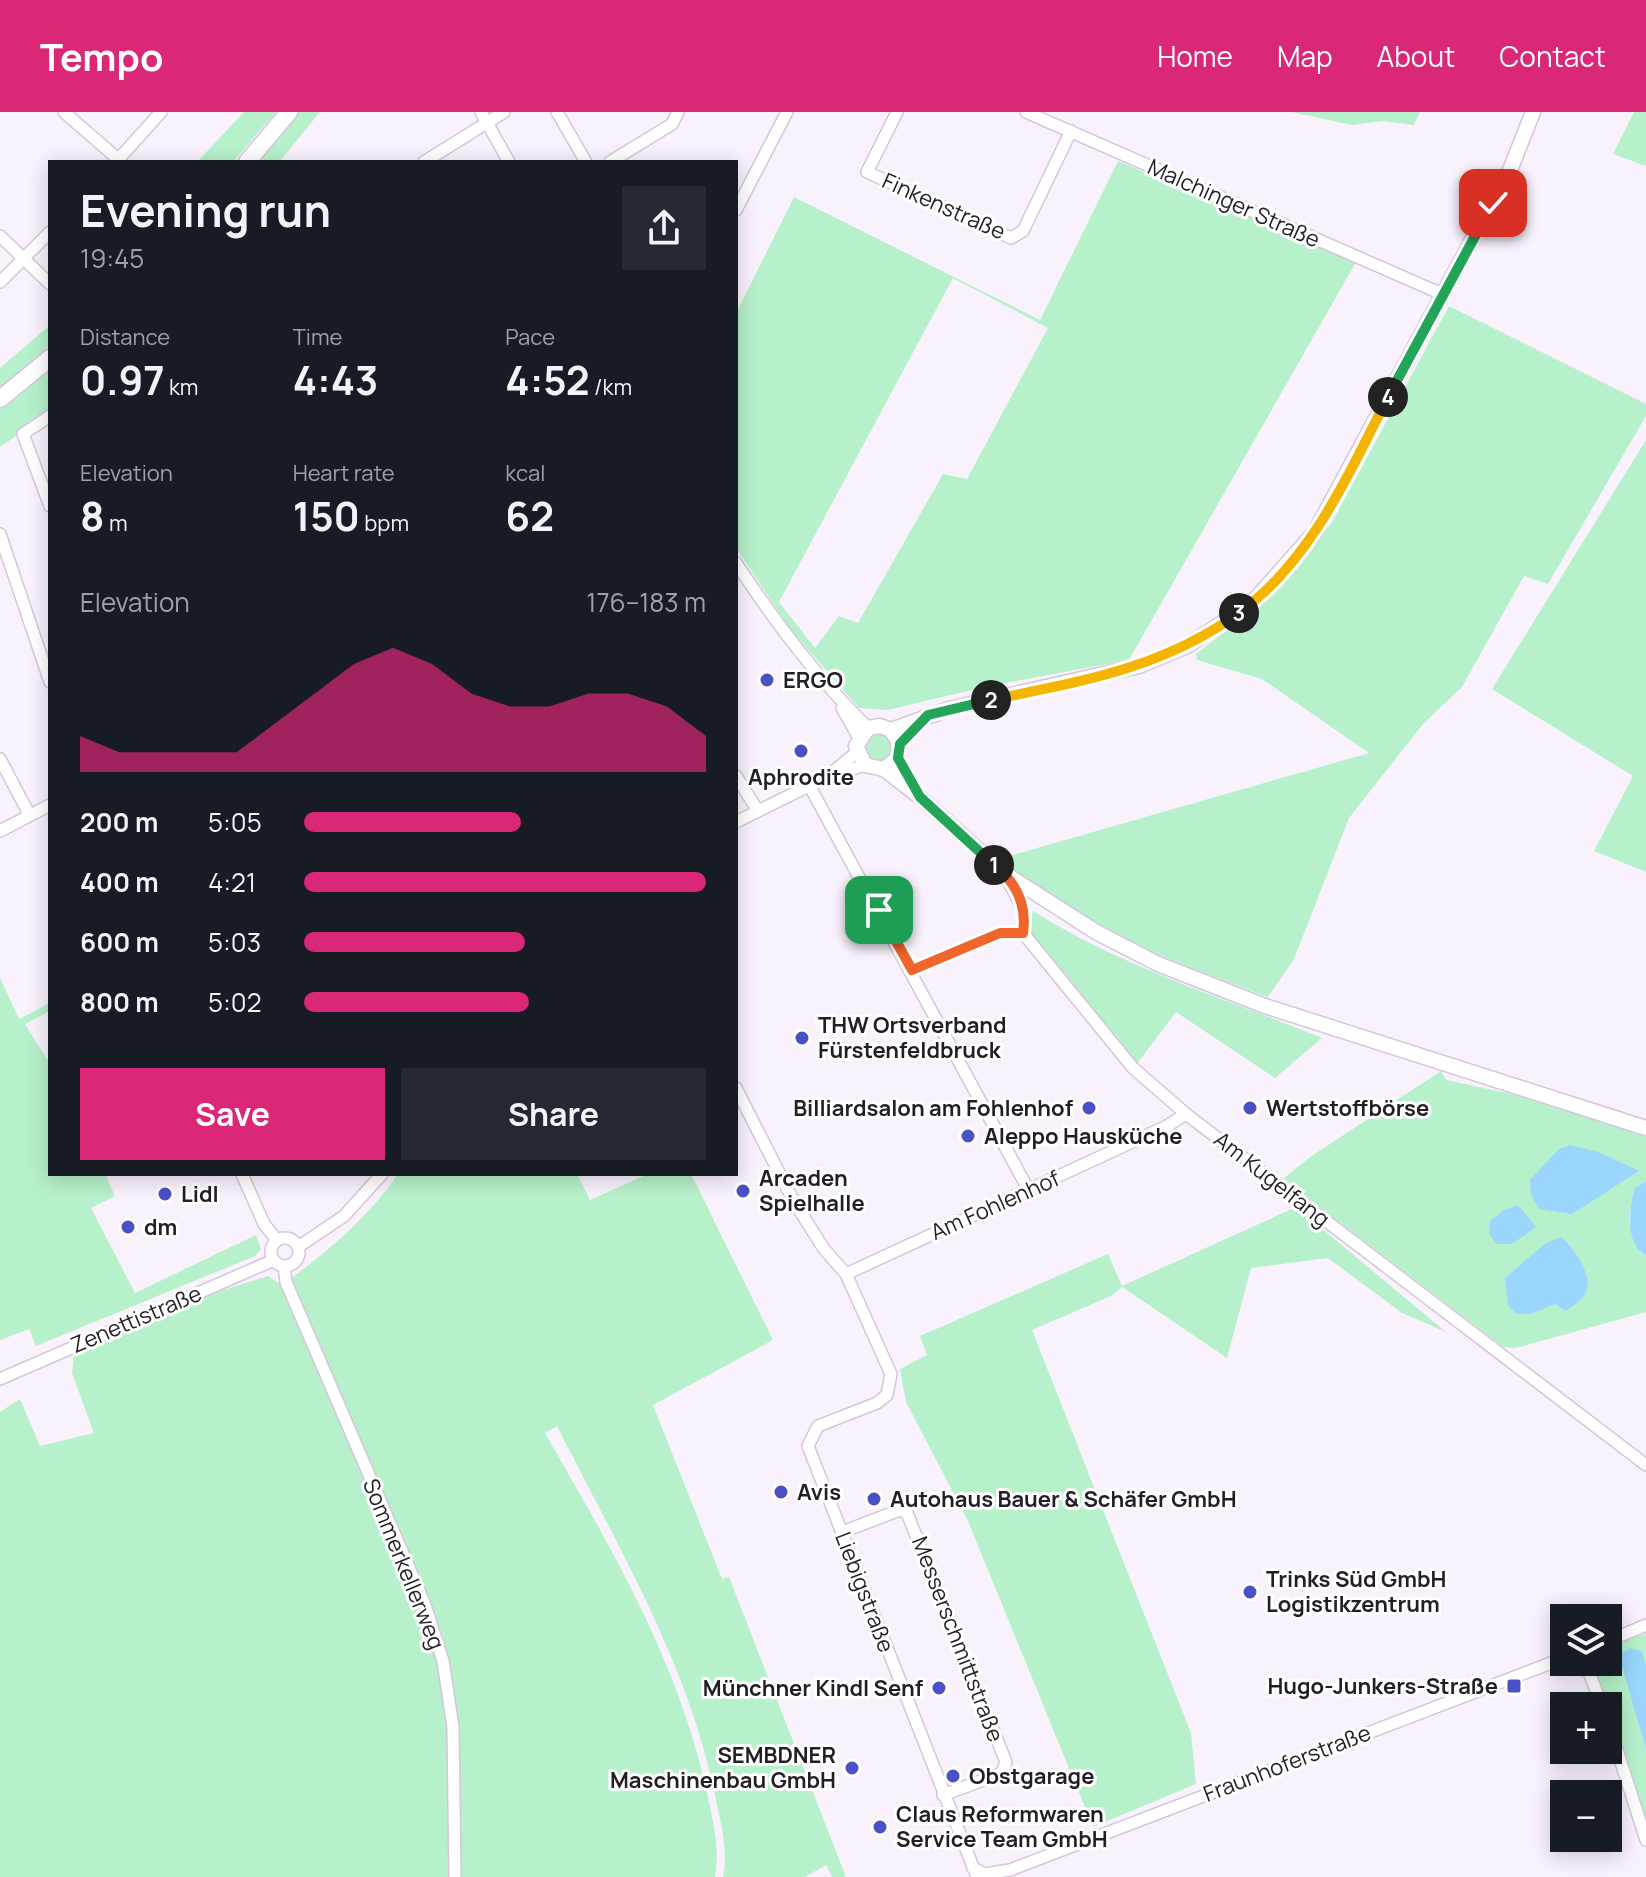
<!DOCTYPE html>
<meta charset="utf-8">
<style>
:root{--surface:#171b24;--page:#242831;--text:#f1f3f6;--muted:#9ea1a6;--accent:#db2777}
body{margin:0;font-family:Manrope,sans-serif;background:var(--page);color:var(--text);height:100vh;display:flex;flex-direction:column;font-size:30px;white-space:nowrap}
*{box-sizing:border-box;margin:0}
p{font-size:26px;color:var(--muted)}
.icon{flex:none;width:44px;height:44px;fill:none;stroke:currentColor;stroke-width:2;stroke-linecap:round;stroke-linejoin:round}
.map{position:relative;flex:1;overflow:hidden}
.side{position:absolute;left:48px;top:48px;width:690px;height:1016px;display:flex;flex-direction:column;background:var(--surface);border-radius:0px;box-shadow:0 4px 20px #0003}
.side>*{flex:none}
.fabs{position:absolute;left:1550px;top:1492px;display:grid;gap:16px}
.fabs a{display:grid;place-items:center;width:72px;height:72px;border-radius:0px;background:var(--surface);box-shadow:0 4px 20px #0003;font-size:40px}
.pin{position:absolute;display:grid;place-items:center;width:68px;height:68px;color:#fff;margin:-34px;border-radius:16px;box-shadow:0 4px 12px #0006}
.km{position:absolute;width:40px;height:40px;margin:-20px;border-radius:50%;background:#222;color:#fff;font-size:22px;line-height:40px;text-align:center}
.round{display:grid;place-items:center;flex:none;width:84px;height:84px;border-radius:0px;background:var(--page)}
.summary{display:flex;align-items:center;justify-content:space-between;height:136px;padding:0 32px}
h1{font-size:44px;font-weight:700;line-height:60px}
.figures{display:grid;grid-template-columns:repeat(3,1fr);gap:12px;height:136px;padding:8px 32px}
.figures div{display:grid;align-content:center}
.figures b{font-size:40px;font-weight:700}
.figures small{font-size:22px;font-weight:400}
.figures p{font-size:22px}
.chart{height:224px;padding:16px 32px}
.chart p{display:flex;justify-content:space-between}
.chart svg{width:100%;height:144px;margin-top:8px;fill:var(--accent);opacity:.7}
.action{display:flex;gap:16px;margin-top:auto;padding:16px 32px}
.action a{flex:1;height:92px;border-radius:0px;background:var(--accent);color:#fff;font-size:32px;font-weight:700;line-height:92px;text-align:center}
.action a+a{background:var(--page);color:var(--text)}
ul{padding:0 32px;list-style:none;font-size:26px}
li{display:grid;grid-template-columns:128px 96px 1fr;align-items:center;height:60px}
li i{height:20px;border-radius:10px;background:var(--accent)}
header{display:flex;align-items:center;gap:48px;box-sizing:border-box;height:112px;padding:0 40px;background:var(--accent);color:#fff}
header strong{font-size:38px}
nav{display:flex;gap:44px;margin-inline-start:auto;font-size:28px}
.map>svg:first-child{display:block}
.green{fill:#b7f1cb;fill-rule:evenodd}
.water{fill:#9ad6fe}
.lines{fill:none;stroke-linecap:round;stroke-linejoin:round}
.minor-casing{stroke:#d6c5dd;stroke-width:14}
.major-casing{stroke:#d6c5dd;stroke-width:17}
.highway-casing{stroke:#d6c5dd;stroke-width:19}
.minor{stroke:#fff;stroke-width:11}
.major{stroke:#fff;stroke-width:14}
.highway{stroke:#fff;stroke-width:16}
.split-1-casing{stroke:#fff;stroke-width:16}
.split-2-casing{stroke:#fff;stroke-width:16}
.split-3-casing{stroke:#fff;stroke-width:16}
.split-4-casing{stroke:#fff;stroke-width:16}
.split-5-casing{stroke:#fff;stroke-width:16}
.split-1{stroke:#f0652b;stroke-width:10}
.split-2{stroke:#22a559;stroke-width:10}
.split-3{stroke:#f5b400;stroke-width:10}
.split-4{stroke:#f5b400;stroke-width:10}
.split-5{stroke:#22a559;stroke-width:10}
.poi-dot{fill:#4a51c7;stroke:#fff;stroke-width:3}
.labels{text-anchor:middle;dominant-baseline:central;stroke-width:6;stroke-linejoin:round;paint-order:stroke}
.street-label{font-size:22px;fill:#231d26;stroke:#fff}
.poi-label{font-size:22px;font-weight:bold;fill:#231d26;stroke:#fff;text-anchor:start}
</style>
<header>
<strong>Tempo</strong>
<nav><a>Home</a><a>Map</a><a>About</a><a>Contact</a></nav>
</header>
<div class="map">
<svg width="1646" height="1765" viewBox="0 0 1646 1765">
<rect width="100%" height="100%" fill="#f9f2fc"/>
<g class="green">
<path d="M244,0H276L233,50H197Z"/>
<path d="M295,0H320L279,50H254Z"/>
<path d="M1291,0H1420L1414,13L1382,9L1352,13Z"/>
<path d="M1634,0H1646V54L1613,42Z"/>
<path d="M1118,49L1356,150L1129,548L984,575L888,598L859,596L791,518L736,436V201L794,85L1040,208ZM953,166L1048,216L967,367L943,362L858,511L839,504L815,536L779,490Z"/>
<path d="M1449,194L1646,292V304L1548,472L1524,464L1462,575L1423,612L1349,706L1294,847L1268,885C1177,850 1072,816 1002,746L1369,641L1262,567L1197,548L1196,542L1278,478L1332,410Z"/>
<path d="M50,213V234L0,276V256Z"/>
<path d="M50,254V301L0,335V295Z"/>
<path d="M1646,328V760L1594,739L1633,664L1492,577Z"/>
<path d="M874,621H885L893,628L891,648L871,651L863,632Z"/>
<path d="M1033,799C1123,856 1225,886 1322,926L1275,966L1176,900L1136,953L1028,820Z"/>
<path d="M0,866L19,907L50,891V899L25,912L50,952V1062H105L115,1084L91,1096L135,1181L256,1123L261,1137L255,1144L36,1234L29,1217L0,1228Z"/>
<path d="M1441,959L1446,968L1531,986L1646,1024V1069L1634,1077L1629,1109L1641,1142L1646,1144V1200L1516,1236L1503,1235L1283,1067L1310,1045Z"/>
<path d="M398,1062H577L590,1088L648,1062H691L773,1228L653,1293L722,1467L729,1465L846,1765H832L826,1753L805,1765H723C728,1743 722,1715 717,1693C691,1556 619,1437 557,1314L545,1321C611,1436 679,1550 707,1681C713,1708 720,1737 715,1765H0V1300L20,1287L40,1334L94,1321L72,1261L74,1241L204,1184L268,1164L282,1173C325,1142 368,1106 398,1062Z"/>
<path d="M1296,1095L1446,1220L1402,1201L1328,1146L1251,1156L1227,1246L1122,1175L1111,1184L1032,1218L1191,1621L1196,1672L1093,1715L968,1409L906,1290L900,1257L927,1243L920,1224L1108,1142L1122,1174Z"/>
<path d="M1646,1521V1708L1592,1550H1608V1535Z"/>
</g>
<g class="water">
<path d="M1570,1033L1601,1041L1639,1059L1572,1102L1539,1097L1531,1082L1530,1068L1558,1038Z"/>
<path d="M1646,1069V1144C1624,1130 1630,1098 1634,1077Z"/>
<path d="M1518,1093L1536,1115L1512,1132H1497L1489,1122L1490,1109L1504,1098Z"/>
<path d="M1561,1125C1573,1134 1595,1165 1585,1182C1581,1189 1571,1195 1565,1199L1556,1192L1530,1202H1516L1508,1193L1505,1166L1546,1131Z"/>
<path d="M1630,1536L1642,1539L1646,1553V1637L1619,1544Z"/>
</g>
<g class="lines">
<defs>
<g id="minor">
<path d="M64,0L118,47"/>
<path d="M481,0L509,50"/>
<path d="M557,0L586,50"/>
<path d="M897,0L867,60L1011,126L1023,119L1071,19"/>
<path d="M1026,0L1442,182"/>
<path d="M116,50L161,0"/>
<path d="M424,50L504,0"/>
<path d="M610,50L672,12L678,0"/>
<path d="M736,98L787,0"/>
<path d="M0,124L50,172"/>
<path d="M0,170L50,120"/>
<path d="M50,304L23,322L50,394"/>
<path d="M0,422L50,570"/>
<path d="M736,451C776,511 817,566 868,616"/>
<path d="M842,596L859,626"/>
<path d="M0,647L29,702"/>
<path d="M834,659L857,640"/>
<path d="M736,664L758,699"/>
<path d="M809,673L1028,1077"/>
<path d="M736,710L827,665L865,653"/>
<path d="M0,719L50,693"/>
<path d="M1006,765C1017,787 1026,794 1023,821"/>
<path d="M912,858L1000,821H1023L1133,956L1186,1002L1646,1353"/>
<path d="M736,976L793,1088L824,1137L846,1162L891,1262L887,1283L877,1291L818,1314L808,1334L977,1765"/>
<path d="M242,1062L264,1112L277,1128"/>
<circle cx="285" cy="1140" r="14"/>
<path d="M298,1135L344,1104L382,1062"/>
<path d="M284,1154L286,1170L425,1493L443,1549L453,1615L455,1765"/>
<path d="M846,1162L1167,1014L1186,1002"/>
<path d="M0,1267L274,1148"/>
<path d="M842,1420L900,1398L907,1401L1006,1650L1002,1661L943,1683"/>
<path d="M1608,1529L1646,1513"/>
<path d="M1585,1550L1602,1594"/>
<path d="M1608,1610L1646,1728"/>
<path d="M973,1756L985,1762L1010,1758L1564,1546"/>
</g>
<g id="major">
<path d="M891,618L899,630L898,646L884,657L865,653L856,634L868,616L880,614L891,618L949,597L1139,554L1187,534L1252,491L1315,420L1510,58L1533,0"/>
<path d="M884,657L920,685L1004,761L1096,820L1158,852L1265,894L1646,1016"/>
</g>
<g id="highway">
<path d="M247,50L289,0"/>
<path d="M0,287L50,246"/>
</g>
</defs>
<use href="#minor" class="minor-casing"/>
<use href="#major" class="major-casing"/>
<use href="#highway" class="highway-casing"/>
<use href="#minor" class="minor"/>
<use href="#major" class="major"/>
<use href="#highway" class="highway"/>
</g>
<g class="lines">
<defs>
<path id="split-1" d="M879,798L912,858L1000,821H1023C1027,793 1016,770 994,753"/>
<path id="split-2" d="M991,588L928,603L900,632L898,646L920,685L994,753"/>
<path id="split-3" d="M991,588C1082,569 1161,557 1239,501"/>
<path id="split-4" d="M1239,501C1311,449 1348,363 1388,285"/>
<path id="split-5" d="M1388,285L1493,91"/>
</defs>
<use href="#split-1" class="split-1-casing"/>
<use href="#split-2" class="split-2-casing"/>
<use href="#split-3" class="split-3-casing"/>
<use href="#split-4" class="split-4-casing"/>
<use href="#split-5" class="split-5-casing"/>
<use href="#split-1" class="split-1"/>
<use href="#split-2" class="split-2"/>
<use href="#split-3" class="split-3"/>
<use href="#split-4" class="split-4"/>
<use href="#split-5" class="split-5"/>
</g>
<g class="poi-dot">
<circle cx="767" cy="568" r="8"/>
<circle cx="801" cy="639" r="8"/>
<circle cx="802" cy="926" r="8"/>
<circle cx="1089" cy="996" r="8"/>
<circle cx="1250" cy="996" r="8"/>
<circle cx="968" cy="1024" r="8"/>
<circle cx="743" cy="1079" r="8"/>
<circle cx="165" cy="1082" r="8"/>
<circle cx="128" cy="1115" r="8"/>
<circle cx="781" cy="1380" r="8"/>
<circle cx="874" cy="1387" r="8"/>
<circle cx="1250" cy="1480" r="8"/>
<rect x="1506" y="1566" width="16" height="16" rx="4"/>
<circle cx="939" cy="1576" r="8"/>
<circle cx="852" cy="1656" r="8"/>
<circle cx="953" cy="1664" r="8"/>
<circle cx="880" cy="1715" r="8"/>
</g>
<g class="labels">
<g class="street-label">
<text transform="translate(1234 91) rotate(24)">Malchinger Straße</text>
<text transform="translate(944 94) rotate(24)">Finkenstraße</text>
<text transform="translate(1272 1067) rotate(38)">Am Kugelfang</text>
<text transform="translate(995 1093) rotate(-24)">Am Fohlenhof</text>
<text transform="translate(136 1207) rotate(-23)">Zenettistraße</text>
<text transform="translate(404 1452) rotate(68)">Sommerkellerweg</text>
<text transform="translate(865 1480) rotate(69)">Liebigstraße</text>
<text transform="translate(958 1527) rotate(69)">Messerschmittstraße</text>
<text transform="translate(1287 1651) rotate(-21)">Fraunhoferstraße</text>
</g>
<g class="poi-label">
<text x="783" y="568">ERGO</text>
<text x="801" y="665" text-anchor="middle">Aphrodite</text>
<text x="818" y="913">THW Ortsverband<tspan x="818" dy="25">Fürstenfeldbruck</tspan></text>
<text x="1073" y="996" text-anchor="end">Billiardsalon am Fohlenhof</text>
<text x="1266" y="996">Wertstoffbörse</text>
<text x="984" y="1024">Aleppo Hausküche</text>
<text x="759" y="1066">Arcaden<tspan x="759" dy="25">Spielhalle</tspan></text>
<text x="181" y="1082">Lidl</text>
<text x="144" y="1115">dm</text>
<text x="797" y="1380">Avis</text>
<text x="890" y="1387">Autohaus Bauer &amp; Schäfer GmbH</text>
<text x="1266" y="1467">Trinks Süd GmbH<tspan x="1266" dy="25">Logistikzentrum</tspan></text>
<text x="1498" y="1574" text-anchor="end">Hugo-Junkers-Straße</text>
<text x="923" y="1576" text-anchor="end">Münchner Kindl Senf</text>
<text x="836" y="1643" text-anchor="end">SEMBDNER<tspan x="836" dy="25">Maschinenbau GmbH</tspan></text>
<text x="969" y="1664">Obstgarage</text>
<text x="896" y="1702">Claus Reformwaren<tspan x="896" dy="25">Service Team GmbH</tspan></text>
</g>
</g>
</svg>
<div class="fabs">
<a><svg class="icon" aria-label="layers" viewBox="0 0 24 24"><path d="M12 4l9 5-9 5-9-5zM3 14l9 5 9-5"/></svg></a>
<a>+</a>
<a>−</a>
</div>
<div class="pin" style="left:879px;top:798px;background:#1e9e55"><svg class="icon" aria-label="arrive" viewBox="0 0 24 24"><path d="M6 21V4h12l-3 4 3 4H6"/></svg></div>
<div class="pin" style="left:1493px;top:91px;background:#d93025"><svg class="icon" aria-label="check" viewBox="0 0 24 24"><path d="M5 12l5 5 9-10"/></svg></div>
<b class="km" style="left:994px;top:753px">1</b>
<b class="km" style="left:991px;top:588px">2</b>
<b class="km" style="left:1239px;top:501px">3</b>
<b class="km" style="left:1388px;top:285px">4</b>
<section class="side">
<div class="summary"><div><h1>Evening run</h1><p>19:45</p></div><a class="round"><svg class="icon" aria-label="share" viewBox="0 0 24 24"><path d="M12 15V3M7 8l5-5 5 5M5 13v7h14v-7"/></svg></a></div>
<div class="figures">
<div><p>Distance</p><b>0.97<small> km</small></b></div>
<div><p>Time</p><b>4:43</b></div>
<div><p>Pace</p><b>4:52<small> /km</small></b></div>
</div>
<div class="figures">
<div><p>Elevation</p><b>8<small> m</small></b></div>
<div><p>Heart rate</p><b>150<small> bpm</small></b></div>
<div><p>kcal</p><b>62</b></div>
</div>
<div class="chart"><p><span>Elevation</span>176–183 m</p>
<svg viewBox="0 0 160 44" preserveAspectRatio="none"><path d="M0 44V33L10 38L20 38L30 38L40 38L50 29L60 20L70 11L80 6L90 11L100 20L110 24L120 24L130 20L140 20L150 24L160 33V44z"/></svg>
</div>
<ul>
<li><b>200 m</b>5:05<i style="width:54%"></i></li>
<li><b>400 m</b>4:21<i style="width:100%"></i></li>
<li><b>600 m</b>5:03<i style="width:55%"></i></li>
<li><b>800 m</b>5:02<i style="width:56%"></i></li>
</ul>
<div class="action"><a>Save</a><a>Share</a></div>
</section>
</div>
